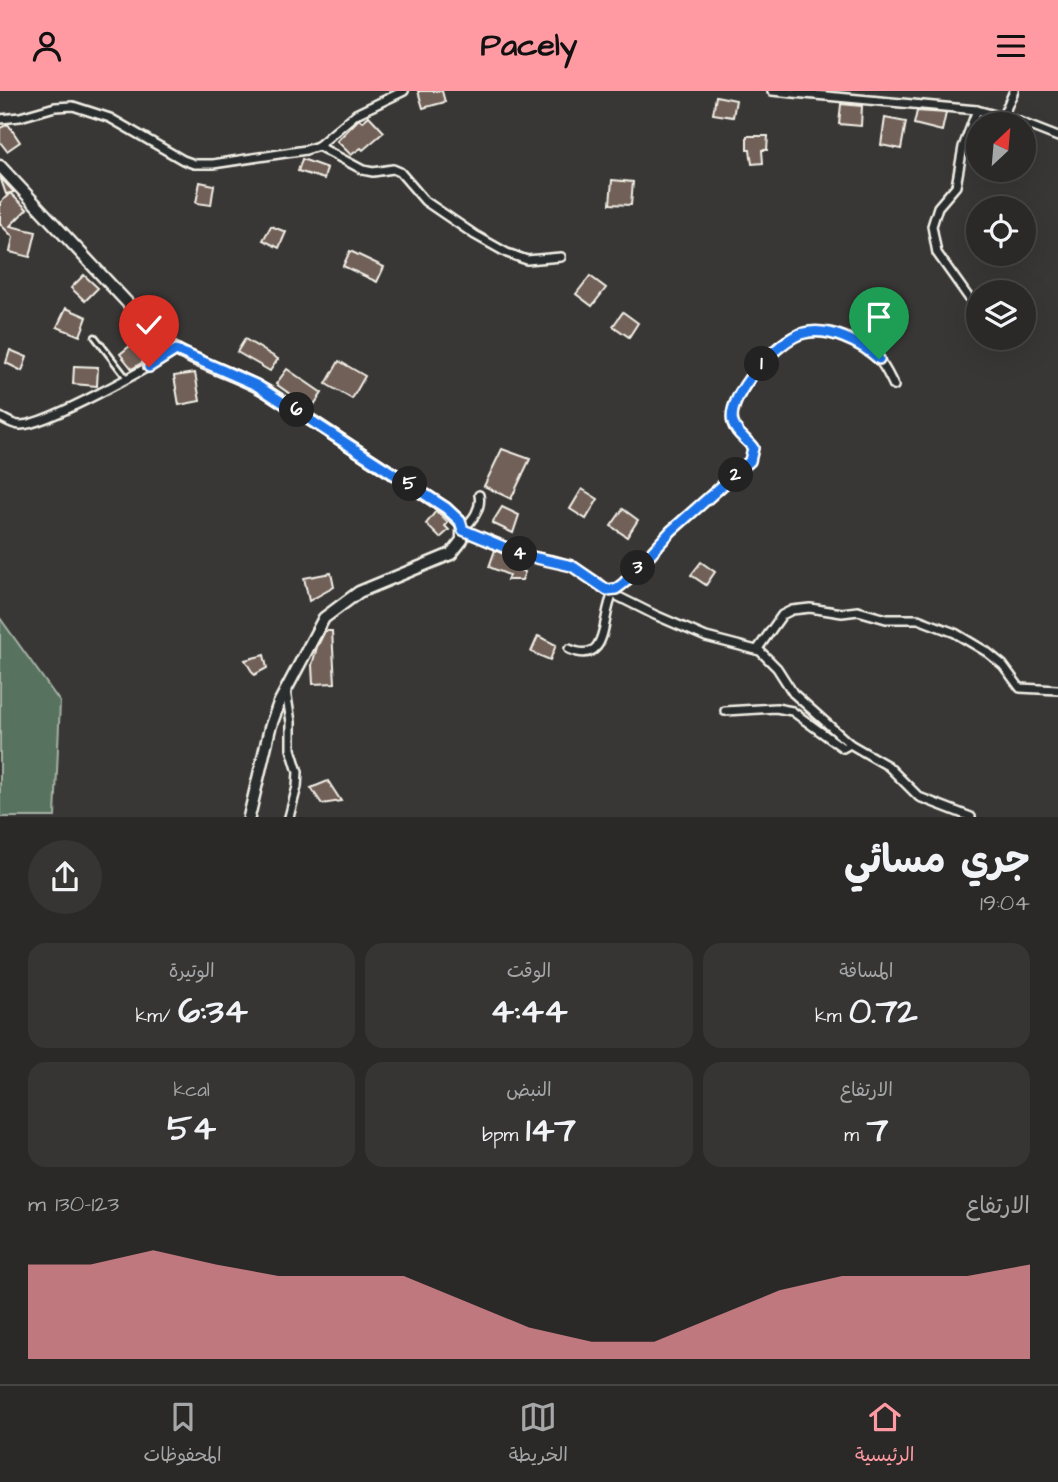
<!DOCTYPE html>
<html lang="ar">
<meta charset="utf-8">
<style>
:root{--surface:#2a2928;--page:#363534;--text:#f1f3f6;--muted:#a5a6a8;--line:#464545;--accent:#ff9aa2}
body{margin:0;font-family:"Architects Daughter","Playpen Sans Arabic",sans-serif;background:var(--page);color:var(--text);direction:rtl;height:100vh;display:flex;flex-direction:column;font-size:26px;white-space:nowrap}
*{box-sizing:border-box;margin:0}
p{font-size:23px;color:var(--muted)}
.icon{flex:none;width:38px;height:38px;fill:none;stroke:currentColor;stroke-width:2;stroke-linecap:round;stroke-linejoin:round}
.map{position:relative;height:726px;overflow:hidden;direction:ltr}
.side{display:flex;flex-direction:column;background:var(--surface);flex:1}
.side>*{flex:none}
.needle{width:46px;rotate:26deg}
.tools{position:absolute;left:966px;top:21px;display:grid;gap:14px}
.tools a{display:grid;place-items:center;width:70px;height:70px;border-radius:50%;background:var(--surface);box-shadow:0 7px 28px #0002,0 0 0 2px var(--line);font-size:35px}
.pin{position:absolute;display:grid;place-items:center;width:60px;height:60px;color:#fff;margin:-72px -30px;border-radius:50% 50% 50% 0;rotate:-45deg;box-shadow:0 0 7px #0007}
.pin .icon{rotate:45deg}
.km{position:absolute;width:35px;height:35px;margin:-18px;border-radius:50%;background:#222;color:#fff;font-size:19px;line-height:35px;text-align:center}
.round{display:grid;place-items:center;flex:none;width:74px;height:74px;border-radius:37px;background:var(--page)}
.headline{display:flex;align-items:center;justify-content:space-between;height:119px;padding:0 28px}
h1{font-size:38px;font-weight:700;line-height:52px}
.stats{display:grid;grid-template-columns:repeat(3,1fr);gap:10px;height:119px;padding:7px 28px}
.stats div{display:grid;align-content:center;border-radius:18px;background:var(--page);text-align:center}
.stats b{font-size:35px;font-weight:700}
.stats small{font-size:19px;font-weight:400}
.stats p{font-size:19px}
.chart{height:196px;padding:14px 28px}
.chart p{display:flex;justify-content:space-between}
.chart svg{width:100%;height:126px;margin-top:7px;fill:var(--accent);opacity:.7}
header{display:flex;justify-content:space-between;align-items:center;height:91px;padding:0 28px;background:var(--accent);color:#111;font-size:32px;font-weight:700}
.tab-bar{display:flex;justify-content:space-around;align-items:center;height:98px;border-top:2px solid var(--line);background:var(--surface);font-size:19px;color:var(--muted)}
.tab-bar a{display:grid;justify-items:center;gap:4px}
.tab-bar .on{color:var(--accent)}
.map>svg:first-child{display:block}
.green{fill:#587260;stroke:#a6b2a4;stroke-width:2}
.building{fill:#716158;stroke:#f4f1e8;stroke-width:2}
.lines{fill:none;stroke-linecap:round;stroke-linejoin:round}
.lane-casing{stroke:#f4f1e8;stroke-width:9}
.street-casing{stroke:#f4f1e8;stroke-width:12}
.secondary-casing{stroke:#f4f1e8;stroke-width:15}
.lane{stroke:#2a2d2e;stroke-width:3.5}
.street{stroke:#2a2d2e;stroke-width:7}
.secondary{stroke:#2a2d2e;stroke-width:10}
.route-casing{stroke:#fff;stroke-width:14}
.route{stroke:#1a73e8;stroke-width:9}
</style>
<header><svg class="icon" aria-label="menu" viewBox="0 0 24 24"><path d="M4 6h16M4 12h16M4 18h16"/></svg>Pacely<svg class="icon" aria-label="person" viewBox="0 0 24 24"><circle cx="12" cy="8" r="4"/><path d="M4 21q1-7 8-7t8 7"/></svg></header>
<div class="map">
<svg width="1058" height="726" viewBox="0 0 1058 726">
<rect width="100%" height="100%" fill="#383736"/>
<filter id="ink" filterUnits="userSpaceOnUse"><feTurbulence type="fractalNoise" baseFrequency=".0143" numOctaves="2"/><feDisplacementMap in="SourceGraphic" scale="14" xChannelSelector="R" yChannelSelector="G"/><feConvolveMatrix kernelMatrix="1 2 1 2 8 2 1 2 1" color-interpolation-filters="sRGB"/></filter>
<g filter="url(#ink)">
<path class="green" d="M0,527L60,611L55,726H0Z"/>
<g class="building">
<path d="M418,0H442L445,11L423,17Z"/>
<path d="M716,5L736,9L733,26L713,23Z"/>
<path d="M841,13L862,15L861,35L839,33Z"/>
<path d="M917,20L946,22L942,40L914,33Z"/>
<path d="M369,25L384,41L363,59L361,57L351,64L337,50L359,28L362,31Z"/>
<path d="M885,27L906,31L901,58L881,54Z"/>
<path d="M8,33L20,51L7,60L0,51V37Z"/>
<path d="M747,45H768L767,59H762L763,72L752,73L750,59H747Z"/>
<path d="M302,68L327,77L324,88L298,80Z"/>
<path d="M0,86L14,101L10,102L27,118L10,135L36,141L30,166L10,161L13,146L0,133V112L10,102L6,103Z"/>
<path d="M612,89L633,91L631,114L610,113Z"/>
<path d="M200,91L214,94L211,114L196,112Z"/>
<path d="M271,135L286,141L279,157L263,149Z"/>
<path d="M350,160L384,176L377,191L343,175Z"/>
<path d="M84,184L98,197L85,210L71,197Z"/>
<path d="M590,185L606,197L592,215L576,203Z"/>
<path d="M66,217L87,226L80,245L57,236Z"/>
<path d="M623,221L638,232L629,246L613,235Z"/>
<path d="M141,246L155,263L132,278L120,263Z"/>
<path d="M245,248L278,268L270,280L237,261Z"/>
<path d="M10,259L27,266L22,280L6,272Z"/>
<path d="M339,270L365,285L352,308L326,293Z"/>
<path d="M74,275L98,276L97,295L73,293Z"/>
<path d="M287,278L322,302L311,318L276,293Z"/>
<path d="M195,282L200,310L179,314L174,285Z"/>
<path d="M502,358L530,368L511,408L484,395Z"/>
<path d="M582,398L598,408L586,428L570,418Z"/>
<path d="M502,416L519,424L513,442L492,432Z"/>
<path d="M623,418L638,429L627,446L611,435Z"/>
<path d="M436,420L448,432L445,435L449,439L440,447L426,433Z"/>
<path d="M495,459L516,468L513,477L525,481L522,489H507L509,484L489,476Z"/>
<path d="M701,471L715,481L706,494L691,484Z"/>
<path d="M331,482L334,496L309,510L304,487Z"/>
<path d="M325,540H332L335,592L313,593L312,574L317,556Z"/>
<path d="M538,545L556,554L550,569L531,561Z"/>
<path d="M264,564L267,577L254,584L245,569Z"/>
<path d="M328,690L341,710L322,713L311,697Z"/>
</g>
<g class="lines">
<defs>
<path id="lane" d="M95,246L126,286"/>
<g id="street">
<path d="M772,0L977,19L1017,30L1058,46"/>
<path d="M1003,25L1014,0"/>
<path d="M0,28L20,26L55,16L73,15L110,27L183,69L194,73H213L306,59L318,55L356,23L404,0"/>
<path d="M318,55L363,79L373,81L393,78L400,81L425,110L475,144L507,162L527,169L561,166"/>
<path d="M969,207L937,162L932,135L938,116L956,95L963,56L977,19"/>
<path d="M0,326C6,329 13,334 20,334C45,335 151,275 176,259"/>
<path d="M479,404C482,418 472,429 463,439L523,464L556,470L572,475L617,505L655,524L706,546L760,560L777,577L793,602L850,653L888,675L919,706L971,726"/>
<path d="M608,499L618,497L624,492L671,440L750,370L753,357C746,347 733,341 732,327C731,312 745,295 753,284C765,269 779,251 797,244C822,235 860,248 877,267C885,275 889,285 894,295"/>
<path d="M569,558C610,576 601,524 613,503"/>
<path d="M757,559L782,524L792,519L810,517L842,522L858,520L886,528H918L955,542L987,561L1003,574L1020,597L1058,599"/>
<path d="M286,600L291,631V658L298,681L297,696L289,726"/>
<path d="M725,620L776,617L792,620L843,657L850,653"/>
</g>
<path id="secondary" d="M0,75L163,250C195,274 237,282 271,303L445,417L462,433V449L451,463L359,501L324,527L279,612L270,637L249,726"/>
</defs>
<use href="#lane" class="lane-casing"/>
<use href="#street" class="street-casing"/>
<use href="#secondary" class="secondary-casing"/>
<use href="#lane" class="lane"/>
<use href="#street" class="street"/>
<use href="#secondary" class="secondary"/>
</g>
</g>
<g class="lines" filter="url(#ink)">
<defs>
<path id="route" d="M149,276L176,259L256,294L446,417L460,430L463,439L523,464L572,475L607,499L616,498L624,492L671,440L750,370L753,357C747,348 736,343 733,332C725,306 779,247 804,242C829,236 860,251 879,268"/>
</defs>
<use href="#route" class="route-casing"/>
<use href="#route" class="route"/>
</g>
</svg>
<div class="tools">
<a><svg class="needle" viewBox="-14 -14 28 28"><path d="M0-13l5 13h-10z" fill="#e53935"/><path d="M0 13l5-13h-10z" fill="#a5a6a8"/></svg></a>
<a><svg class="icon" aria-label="locate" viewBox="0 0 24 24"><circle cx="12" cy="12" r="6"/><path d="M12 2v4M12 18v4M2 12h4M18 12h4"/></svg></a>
<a><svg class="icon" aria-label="layers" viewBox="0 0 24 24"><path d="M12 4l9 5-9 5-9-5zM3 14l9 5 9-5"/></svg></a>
</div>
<div class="pin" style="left:879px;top:268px;background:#1e9e55"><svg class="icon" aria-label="arrive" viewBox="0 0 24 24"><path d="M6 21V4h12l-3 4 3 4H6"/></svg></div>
<div class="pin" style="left:149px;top:276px;background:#d93025"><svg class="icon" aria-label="check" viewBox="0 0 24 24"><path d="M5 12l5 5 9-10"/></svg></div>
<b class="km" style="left:762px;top:273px">1</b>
<b class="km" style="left:736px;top:384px">2</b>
<b class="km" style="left:638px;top:477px">3</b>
<b class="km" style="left:520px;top:463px">4</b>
<b class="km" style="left:410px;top:393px">5</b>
<b class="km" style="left:297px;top:319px">6</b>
</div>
<section class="side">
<div class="headline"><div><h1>جري مسائي</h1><p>19:04</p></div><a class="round"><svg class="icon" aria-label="share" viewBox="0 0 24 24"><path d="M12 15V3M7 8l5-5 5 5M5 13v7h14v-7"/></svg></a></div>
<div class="stats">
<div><p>المسافة</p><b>0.72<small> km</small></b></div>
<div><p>الوقت</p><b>4:44</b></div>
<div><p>الوتيرة</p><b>6:34<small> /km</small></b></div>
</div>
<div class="stats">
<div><p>الارتفاع</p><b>7<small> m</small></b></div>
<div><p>النبض</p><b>147<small> bpm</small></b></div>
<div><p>kcal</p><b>54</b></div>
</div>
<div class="chart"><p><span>الارتفاع</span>123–130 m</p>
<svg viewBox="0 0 160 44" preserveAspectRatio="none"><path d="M0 44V11L10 11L20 6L30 11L40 15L50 15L60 15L70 24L80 33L90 38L100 38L110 29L120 20L130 15L140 15L150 15L160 11V44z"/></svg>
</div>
</section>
<nav class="tab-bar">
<a class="on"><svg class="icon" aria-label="home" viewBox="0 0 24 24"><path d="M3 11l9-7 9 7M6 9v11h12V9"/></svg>الرئيسية</a>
<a><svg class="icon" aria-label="map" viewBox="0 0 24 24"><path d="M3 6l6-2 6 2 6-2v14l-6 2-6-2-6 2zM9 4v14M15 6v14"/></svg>الخريطة</a>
<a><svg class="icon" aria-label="saved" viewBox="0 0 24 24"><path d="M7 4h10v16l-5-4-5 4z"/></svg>المحفوظات</a>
</nav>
